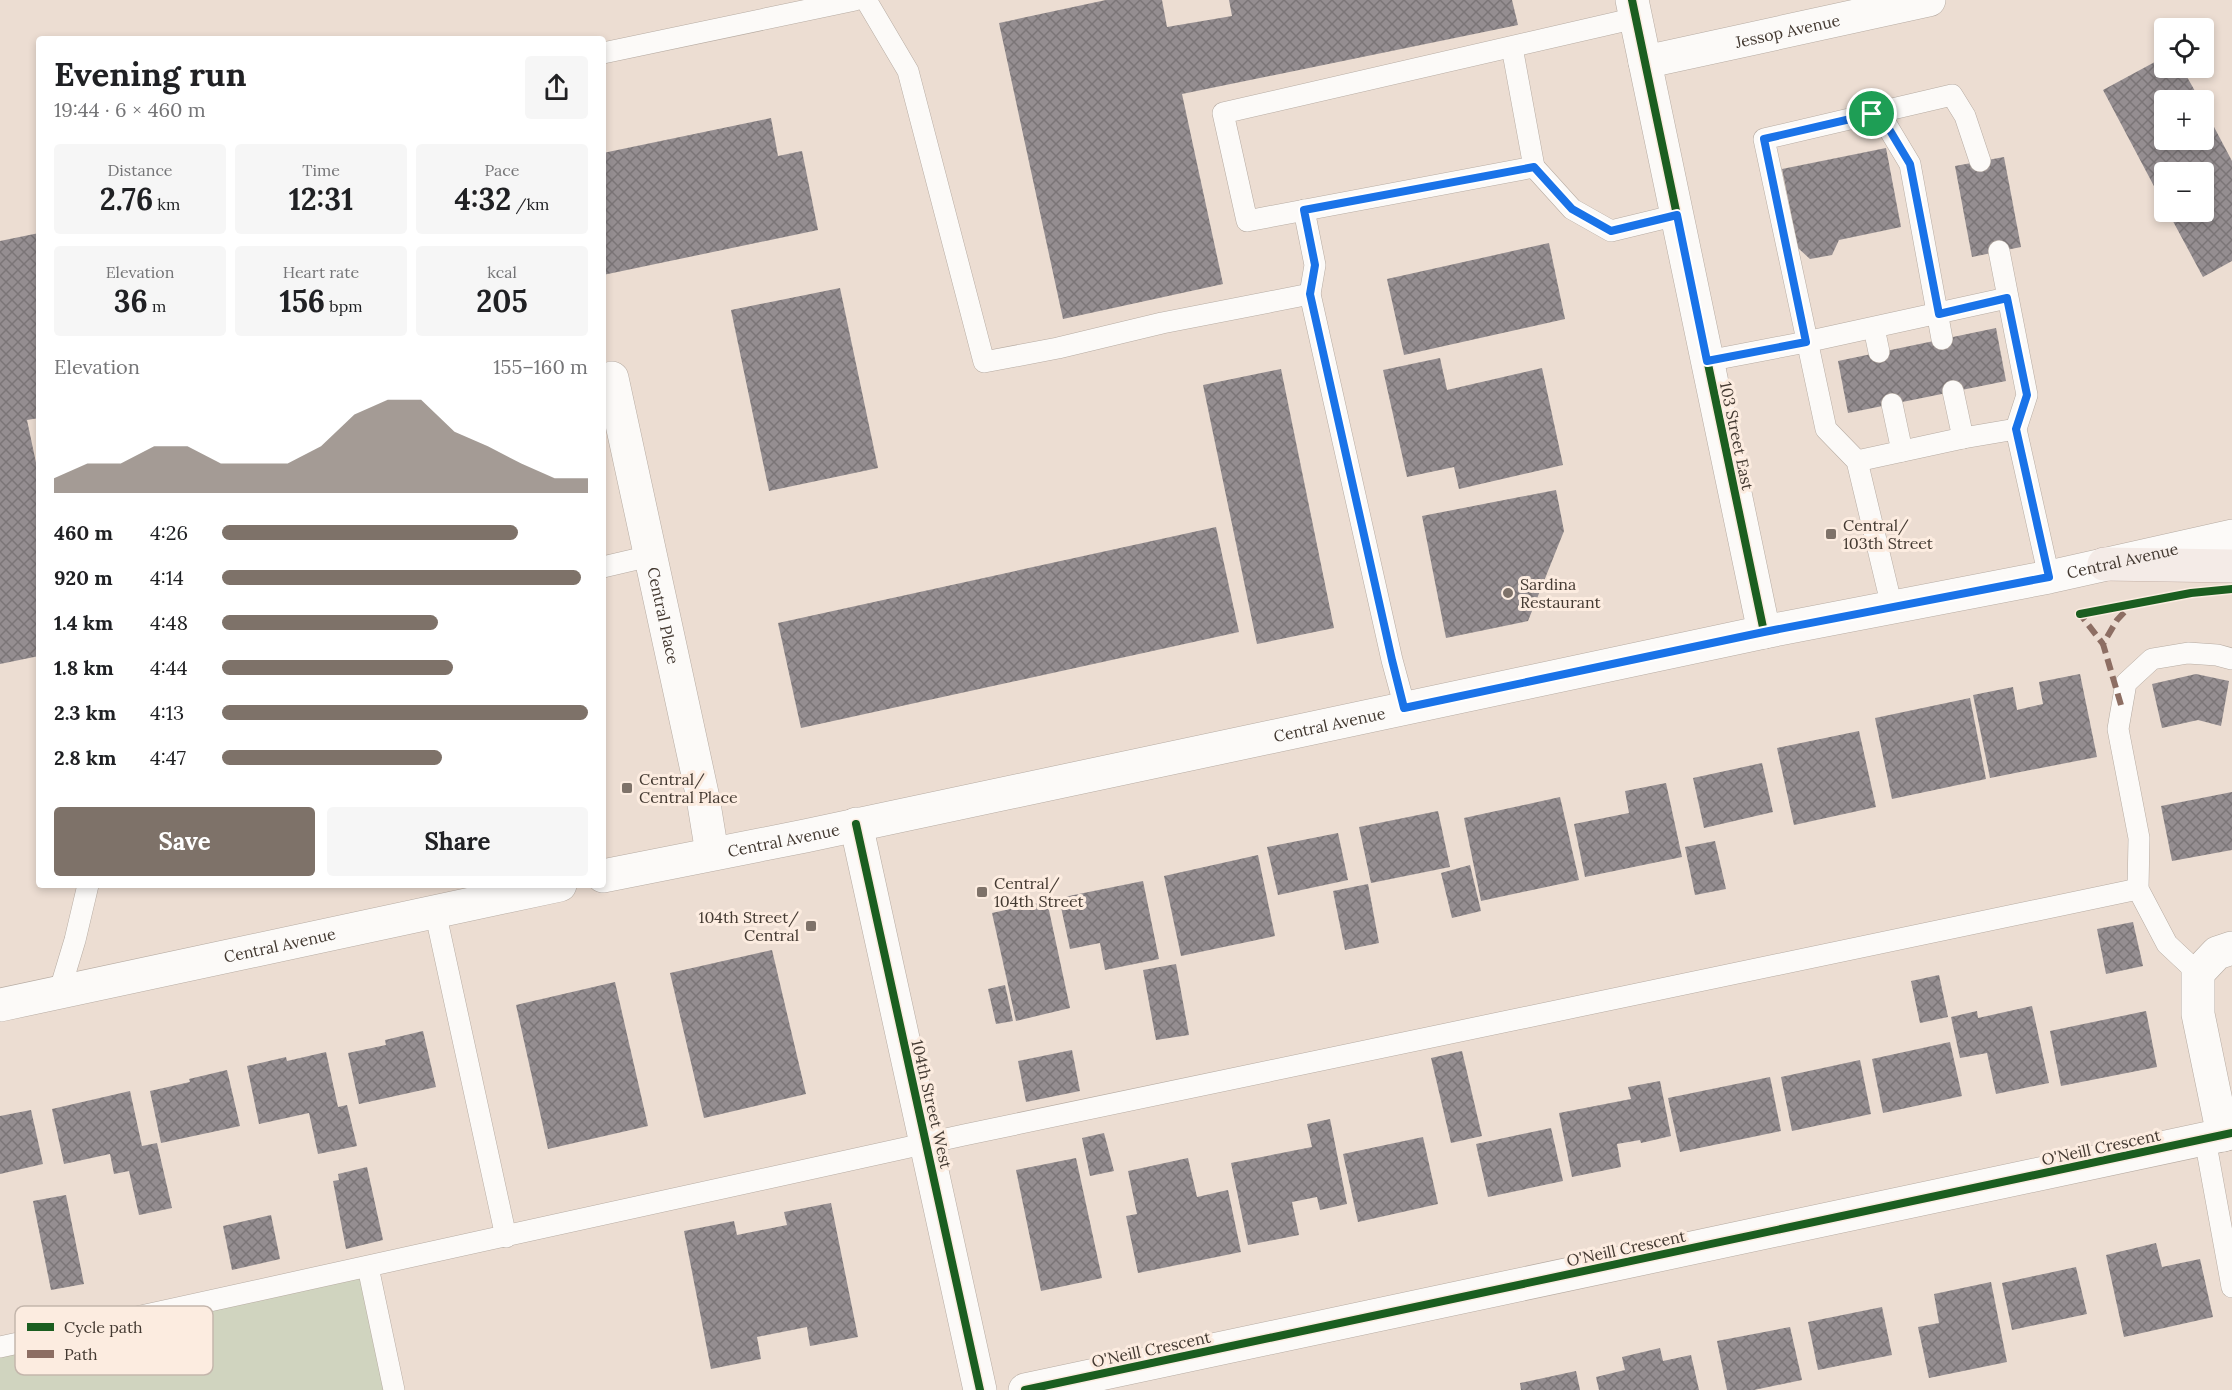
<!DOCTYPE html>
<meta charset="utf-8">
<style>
:root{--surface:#fff;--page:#f6f6f6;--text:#202124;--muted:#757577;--accent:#7e7269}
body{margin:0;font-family:Lora,serif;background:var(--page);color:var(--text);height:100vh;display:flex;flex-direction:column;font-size:22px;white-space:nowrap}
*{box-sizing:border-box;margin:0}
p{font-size:20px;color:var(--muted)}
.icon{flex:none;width:33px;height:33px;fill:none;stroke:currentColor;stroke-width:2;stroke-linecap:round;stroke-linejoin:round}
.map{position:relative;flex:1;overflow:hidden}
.sheet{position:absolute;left:36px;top:36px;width:570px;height:852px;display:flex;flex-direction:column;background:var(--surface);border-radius:6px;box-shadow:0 3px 9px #0003}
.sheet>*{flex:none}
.controls{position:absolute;left:2154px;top:18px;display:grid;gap:12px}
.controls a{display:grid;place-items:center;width:60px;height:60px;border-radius:6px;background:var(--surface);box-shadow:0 3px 9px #0003;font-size:30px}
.pin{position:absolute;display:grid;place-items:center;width:51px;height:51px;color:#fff;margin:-26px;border:3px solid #fff;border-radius:50%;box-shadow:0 2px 6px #0007}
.round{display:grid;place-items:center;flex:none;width:63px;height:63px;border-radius:6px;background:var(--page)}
.summary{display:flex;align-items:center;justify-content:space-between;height:102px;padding:0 18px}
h1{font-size:33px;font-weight:700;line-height:45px}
.metrics{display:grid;grid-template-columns:repeat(3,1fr);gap:9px;height:102px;padding:6px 18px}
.metrics div{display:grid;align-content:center;border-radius:6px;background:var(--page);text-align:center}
.metrics b{font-size:30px;font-weight:700}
.metrics small{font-size:16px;font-weight:400}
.metrics p{font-size:16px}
.chart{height:168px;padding:12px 18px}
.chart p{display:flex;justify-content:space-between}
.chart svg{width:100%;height:108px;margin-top:6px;fill:var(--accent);opacity:.7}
.primary-button{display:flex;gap:12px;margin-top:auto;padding:12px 18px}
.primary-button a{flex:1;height:69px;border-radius:6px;background:var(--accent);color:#fff;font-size:24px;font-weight:700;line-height:69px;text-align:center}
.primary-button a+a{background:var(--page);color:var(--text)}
ul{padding:0 18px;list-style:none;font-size:20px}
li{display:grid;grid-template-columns:96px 72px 1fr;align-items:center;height:45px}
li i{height:15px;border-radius:8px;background:var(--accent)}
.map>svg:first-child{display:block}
.green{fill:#d0d4bf}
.building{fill:url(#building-cross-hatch)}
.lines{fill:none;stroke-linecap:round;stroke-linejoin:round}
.service-casing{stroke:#b6aba2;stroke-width:22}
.minor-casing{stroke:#b6aba2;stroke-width:34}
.secondary-casing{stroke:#b6aba2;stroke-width:34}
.primary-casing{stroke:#c3b0a7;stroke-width:34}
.service{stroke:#fcfaf8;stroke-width:21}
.minor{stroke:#fcfaf8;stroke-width:33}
.secondary{stroke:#fcfaf8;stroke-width:33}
.primary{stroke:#f4ebe7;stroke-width:33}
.quiet{stroke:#8d6e63;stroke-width:6;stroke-dasharray:12 6;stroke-linecap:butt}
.cycleway-casing{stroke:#fcece0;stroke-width:11}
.cycleway{stroke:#1b5e20;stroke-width:8}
.route-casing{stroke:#fff;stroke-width:12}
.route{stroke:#1a73e8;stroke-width:8}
.poi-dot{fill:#7e7269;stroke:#fcece0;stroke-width:2}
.labels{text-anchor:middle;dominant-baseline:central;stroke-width:6;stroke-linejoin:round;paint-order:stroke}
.street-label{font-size:16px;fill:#433931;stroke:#fcece0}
.poi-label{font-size:16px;fill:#433931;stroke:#fcece0;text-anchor:start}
.key{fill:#fcece0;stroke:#c4b6ac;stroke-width:1.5}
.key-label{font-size:16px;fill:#433931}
</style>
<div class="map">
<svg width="2232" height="1390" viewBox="0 0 2232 1390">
<defs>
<pattern id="building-cross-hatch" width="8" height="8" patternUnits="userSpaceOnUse" patternTransform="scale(1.5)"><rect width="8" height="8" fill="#958e91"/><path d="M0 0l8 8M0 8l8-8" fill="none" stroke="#7b7577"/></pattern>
</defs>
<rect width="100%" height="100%" fill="#ecddd2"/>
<path class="green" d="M368,1267L394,1390H0V1353Z"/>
<g class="building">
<path d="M1106,0H1162L1167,27L1232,16L1229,0H1512L1518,25L1182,94L1223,284L1063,319L999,23Z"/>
<path d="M2164,57V68H2182L2200,100H2164V140H2204V108L2232,161V261L2203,277L2168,212H2204V172H2164V205L2103,90Z"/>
<path d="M771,118L778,156L802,151L818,230L603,275V153Z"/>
<path d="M1886,148L1901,227L1839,240L1832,255L1810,259L1798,248L1782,169Z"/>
<path d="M2004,157L2021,247L1972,257L1955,166Z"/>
<path d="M39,233V418L27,420L39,477V656L0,664V241Z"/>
<path d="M1549,243L1565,319L1404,355L1387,279Z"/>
<path d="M840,288L878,468L769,491L731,310Z"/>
<path d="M1996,328L2006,381L1848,413L1838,361Z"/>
<path d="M1440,358L1447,390L1542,368L1563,465L1459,489L1454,467L1407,477L1383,370Z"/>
<path d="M1281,369L1334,628L1257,644L1203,385Z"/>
<path d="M1556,490L1564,531L1528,621L1446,638L1422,516Z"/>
<path d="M1216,527L1239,632L801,728L778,623Z"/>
<path d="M2080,674L2097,757L1990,778L1973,695L2013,687L2017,710L2043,704L2039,682Z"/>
<path d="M2196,674L2229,681L2221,726L2198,720L2162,728L2152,684Z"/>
<path d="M1970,698L1986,779L1892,799L1875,718Z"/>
<path d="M1859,731L1876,807L1794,825L1777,748Z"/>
<path d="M1762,763L1773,812L1704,828L1693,778Z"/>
<path d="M1666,783L1682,857L1585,877L1574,824L1629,813L1625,791Z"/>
<path d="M2232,792V850L2172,861L2161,806Z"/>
<path d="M1560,797L1579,880L1481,901L1464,818Z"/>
<path d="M1438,811L1450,867L1371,883L1359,827Z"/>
<path d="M1338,833L1348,880L1278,895L1267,847Z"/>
<path d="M1715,841L1726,889L1695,895L1685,847Z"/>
<path d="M1258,855L1275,936L1181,956L1164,876Z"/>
<path d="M1470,865L1481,911L1452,918L1441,873Z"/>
<path d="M1143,881L1159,959L1105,970L1100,943L1070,949L1059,898Z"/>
<path d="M1368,884L1379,943L1345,950L1333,891Z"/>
<path d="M1047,901L1070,1008L1016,1021L992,913Z"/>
<path d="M2133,922L2143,966L2106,974L2097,929Z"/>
<path d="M772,950L806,1094L704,1118L670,973Z"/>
<path d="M1176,964L1189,1035L1156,1040L1143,970Z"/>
<path d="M1939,975L1948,1017L1920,1023L1911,981Z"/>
<path d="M615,982L648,1126L548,1149L516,1005Z"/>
<path d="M1005,985L1013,1021L996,1024L988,989Z"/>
<path d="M2032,1006L2049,1083L1996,1094L1987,1053L1960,1058L1951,1017L1977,1011L1978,1018Z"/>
<path d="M2146,1011L2157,1067L2061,1086L2050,1031Z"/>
<path d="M423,1031L436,1087L359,1104L348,1053L386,1045L385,1040Z"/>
<path d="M1950,1042L1962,1096L1883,1113L1872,1059Z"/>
<path d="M1072,1050L1080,1091L1026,1102L1018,1061Z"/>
<path d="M1462,1051L1482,1136L1451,1143L1431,1058Z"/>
<path d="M326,1052L338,1107L347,1105L357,1146L318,1154L309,1113L259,1124L247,1066L286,1057L287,1061Z"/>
<path d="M1860,1060L1871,1114L1792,1131L1781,1077Z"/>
<path d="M227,1070L240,1126L161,1143L150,1091L190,1082L189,1079Z"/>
<path d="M1770,1077L1781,1131L1680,1152L1668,1098Z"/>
<path d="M1660,1081L1671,1136L1641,1143L1640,1140L1617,1144L1621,1167L1572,1177L1559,1113L1631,1099L1628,1087Z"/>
<path d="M130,1091L142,1146L157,1143L172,1208L139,1215L129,1171L114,1174L110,1154L64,1164L52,1109Z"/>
<path d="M31,1110L43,1164L0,1174V1116Z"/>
<path d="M1330,1119L1347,1204L1320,1210L1317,1197L1292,1202L1299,1235L1248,1245L1231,1163L1312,1147L1307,1124Z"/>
<path d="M1551,1128L1563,1181L1488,1197L1476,1144Z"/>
<path d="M1104,1133L1114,1171L1090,1176L1082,1138Z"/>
<path d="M1423,1137L1438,1204L1358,1222L1343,1154Z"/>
<path d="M1076,1158L1102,1278L1041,1291L1016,1170Z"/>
<path d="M1188,1158L1197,1197L1228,1190L1241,1252L1138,1273L1126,1216L1137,1214L1128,1171Z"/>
<path d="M367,1167L383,1240L346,1249L333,1181L339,1180L338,1174Z"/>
<path d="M66,1195L84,1284L51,1290L33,1201Z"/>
<path d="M831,1203L858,1337L810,1346L807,1327L757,1337L761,1359L711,1369L684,1231L734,1221L737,1235L787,1225L784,1212Z"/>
<path d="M271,1215L280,1259L232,1270L223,1226Z"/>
<path d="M2156,1243L2162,1267L2200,1259L2213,1317L2124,1337L2106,1255Z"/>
<path d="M2076,1267L2087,1314L2012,1330L2002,1283Z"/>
<path d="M1991,1282L2007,1362L1929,1378L1918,1327L1939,1323L1934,1294Z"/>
<path d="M1882,1307L1892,1355L1818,1370L1808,1322Z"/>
<path d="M1790,1327L1802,1380L1754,1390H1727L1717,1341Z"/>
<path d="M1660,1348L1663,1361L1691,1355L1699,1390H1599L1596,1377L1625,1370L1622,1357Z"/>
<path d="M1576,1371L1580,1390H1521L1520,1383Z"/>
</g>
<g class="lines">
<defs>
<g id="service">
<path d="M866,0L908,71L984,362L1058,348L1162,323L1310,294L1392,660L1405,708"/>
<path d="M1512,47L1534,167L1247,221L1223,113L1636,18"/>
<path d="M603,53L855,0"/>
<path d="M1873,114L1886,124L1910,164L1942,339"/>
<path d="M1534,167L1572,209L1611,231L1677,215"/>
<path d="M1304,210L1315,265L1310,294"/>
<path d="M1999,251L2027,395L2016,429L2049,577"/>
<path d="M1874,328L1879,352"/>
<path d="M1707,361L1806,342L2007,298"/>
<path d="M1953,391L1963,438"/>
<path d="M1892,404L1902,451"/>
<path d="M1857,461L1963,438L2016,429"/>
<path d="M603,567L650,556"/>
<path d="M1892,607L1857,461L1826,429L1764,139L1952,95L1965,116L1980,161"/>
<path d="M435,911L506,1237"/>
<path d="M2198,973L2167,944L2138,889L2139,838L2118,729L2126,683L2152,659L2188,653L2217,655L2232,659"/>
<path d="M59,993L75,940L88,885"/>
<path d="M2205,1139L2232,1287"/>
<path d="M368,1267L394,1390"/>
<path d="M0,1347L964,1135L2138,889"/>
</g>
<g id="minor">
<path d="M1632,0L1764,632"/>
<path id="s1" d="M1645,62L1929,0"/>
<path id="s2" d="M612,378L703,798L712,853"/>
<path d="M856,824L980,1390"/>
<path d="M2223,1135L2198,1014V973L2217,953L2232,948"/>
<path d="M1025,1390L2232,1133"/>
</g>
<g id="secondary">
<path id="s3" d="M603,876L805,836L1764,632L2049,577L2232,536"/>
<path id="s4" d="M0,1005L560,885"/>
</g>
<path id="primary" d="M2104,564L2232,566"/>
</defs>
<use href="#service" class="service-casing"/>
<use href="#minor" class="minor-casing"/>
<use href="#secondary" class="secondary-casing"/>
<use href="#primary" class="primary-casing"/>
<use href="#service" class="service"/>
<use href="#minor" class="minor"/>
<use href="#secondary" class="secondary"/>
<use href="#primary" class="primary"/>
<g class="quiet">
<path d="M2084,614H2080L2103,644"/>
<path d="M2121,705L2103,644L2117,620L2131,605"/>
</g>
<defs>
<g id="cycleway">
<path d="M1632,0L1764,632"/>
<path d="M2080,614L2191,593L2232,589"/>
<path d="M856,824L980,1390"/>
<path d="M1025,1390L2232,1133"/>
</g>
</defs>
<use href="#cycleway" class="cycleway-casing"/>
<use href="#cycleway" class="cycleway"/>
</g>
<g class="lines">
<defs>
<path id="route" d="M1872,114L1886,124L1910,164L1939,314L2007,298L2027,395L2016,429L2049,577L1764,632L1404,708L1392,660L1310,294L1315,265L1304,210L1534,167L1572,209L1611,231L1677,215L1707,361L1806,342L1764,139Z"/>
</defs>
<use href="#route" class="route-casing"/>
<use href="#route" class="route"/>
</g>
<g class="poi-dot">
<rect x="1825" y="528" width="12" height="12" rx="3"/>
<circle cx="1508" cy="593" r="6"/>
<rect x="621" y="782" width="12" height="12" rx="3"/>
<rect x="976" y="886" width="12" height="12" rx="3"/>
<rect x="805" y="920" width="12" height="12" rx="3"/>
</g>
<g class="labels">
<g class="street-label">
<text stroke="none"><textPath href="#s1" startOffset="146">Jessop Avenue</textPath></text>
<text transform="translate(1737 436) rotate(78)">103 Street East</text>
<text stroke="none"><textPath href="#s3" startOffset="1552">Central Avenue</textPath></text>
<text stroke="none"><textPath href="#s2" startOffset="243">Central Place</textPath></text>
<text stroke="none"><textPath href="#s3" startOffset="742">Central Avenue</textPath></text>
<text stroke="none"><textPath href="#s3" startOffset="184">Central Avenue</textPath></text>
<text stroke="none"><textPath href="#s4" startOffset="286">Central Avenue</textPath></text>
<text transform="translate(932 1104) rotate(77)">104th Street West</text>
<text transform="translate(2101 1147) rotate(-12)">O'Neill Crescent</text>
<text transform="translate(1626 1248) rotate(-12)">O'Neill Crescent</text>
<text transform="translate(1151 1349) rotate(-12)">O'Neill Crescent</text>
</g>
<g class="poi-label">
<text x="1843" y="525">Central/<tspan x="1843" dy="18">103th Street</tspan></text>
<text x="1520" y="584">Sardina<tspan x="1520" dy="18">Restaurant</tspan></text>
<text x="639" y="779">Central/<tspan x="639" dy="18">Central Place</tspan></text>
<text x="994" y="883">Central/<tspan x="994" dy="18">104th Street</tspan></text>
<text x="799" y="917" text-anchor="end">104th Street/<tspan x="799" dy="18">Central</tspan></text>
</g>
</g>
<rect x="15" y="1306" width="198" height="69" rx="9" class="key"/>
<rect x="27" y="1323" width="27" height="8" fill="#1b5e20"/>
<rect x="27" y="1350" width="27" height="8" fill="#8d6e63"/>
<g class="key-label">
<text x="64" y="1333">Cycle path</text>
<text x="64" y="1360">Path</text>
</g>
</svg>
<div class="controls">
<a><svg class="icon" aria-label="locate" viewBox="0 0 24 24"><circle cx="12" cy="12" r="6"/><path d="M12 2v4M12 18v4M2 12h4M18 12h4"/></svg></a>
<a>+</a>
<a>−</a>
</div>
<div class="pin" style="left:1872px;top:114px;background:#1e9e55"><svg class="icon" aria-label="arrive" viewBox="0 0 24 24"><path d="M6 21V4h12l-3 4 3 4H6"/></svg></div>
<section class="sheet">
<div class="summary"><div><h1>Evening run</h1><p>19:44 · 6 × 460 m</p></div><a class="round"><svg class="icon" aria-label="share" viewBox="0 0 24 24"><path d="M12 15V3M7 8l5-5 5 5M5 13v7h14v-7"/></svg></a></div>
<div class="metrics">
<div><p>Distance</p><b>2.76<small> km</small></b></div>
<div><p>Time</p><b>12:31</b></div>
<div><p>Pace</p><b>4:32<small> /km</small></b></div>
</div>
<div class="metrics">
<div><p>Elevation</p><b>36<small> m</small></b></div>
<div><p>Heart rate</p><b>156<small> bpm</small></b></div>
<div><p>kcal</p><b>205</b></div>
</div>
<div class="chart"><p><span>Elevation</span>155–160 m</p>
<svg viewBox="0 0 160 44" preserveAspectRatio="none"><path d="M0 44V38L10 32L20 32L30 25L40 25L50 32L60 32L70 32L80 25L90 12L100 6L110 6L120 19L130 25L140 32L150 38L160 38V44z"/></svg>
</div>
<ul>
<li><b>460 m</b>4:26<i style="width:81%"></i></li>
<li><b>920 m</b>4:14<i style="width:98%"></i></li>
<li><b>1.4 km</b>4:48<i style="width:59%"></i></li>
<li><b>1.8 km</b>4:44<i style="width:63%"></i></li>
<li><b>2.3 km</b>4:13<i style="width:100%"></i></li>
<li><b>2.8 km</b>4:47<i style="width:60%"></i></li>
</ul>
<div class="primary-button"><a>Save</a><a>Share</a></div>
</section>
</div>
